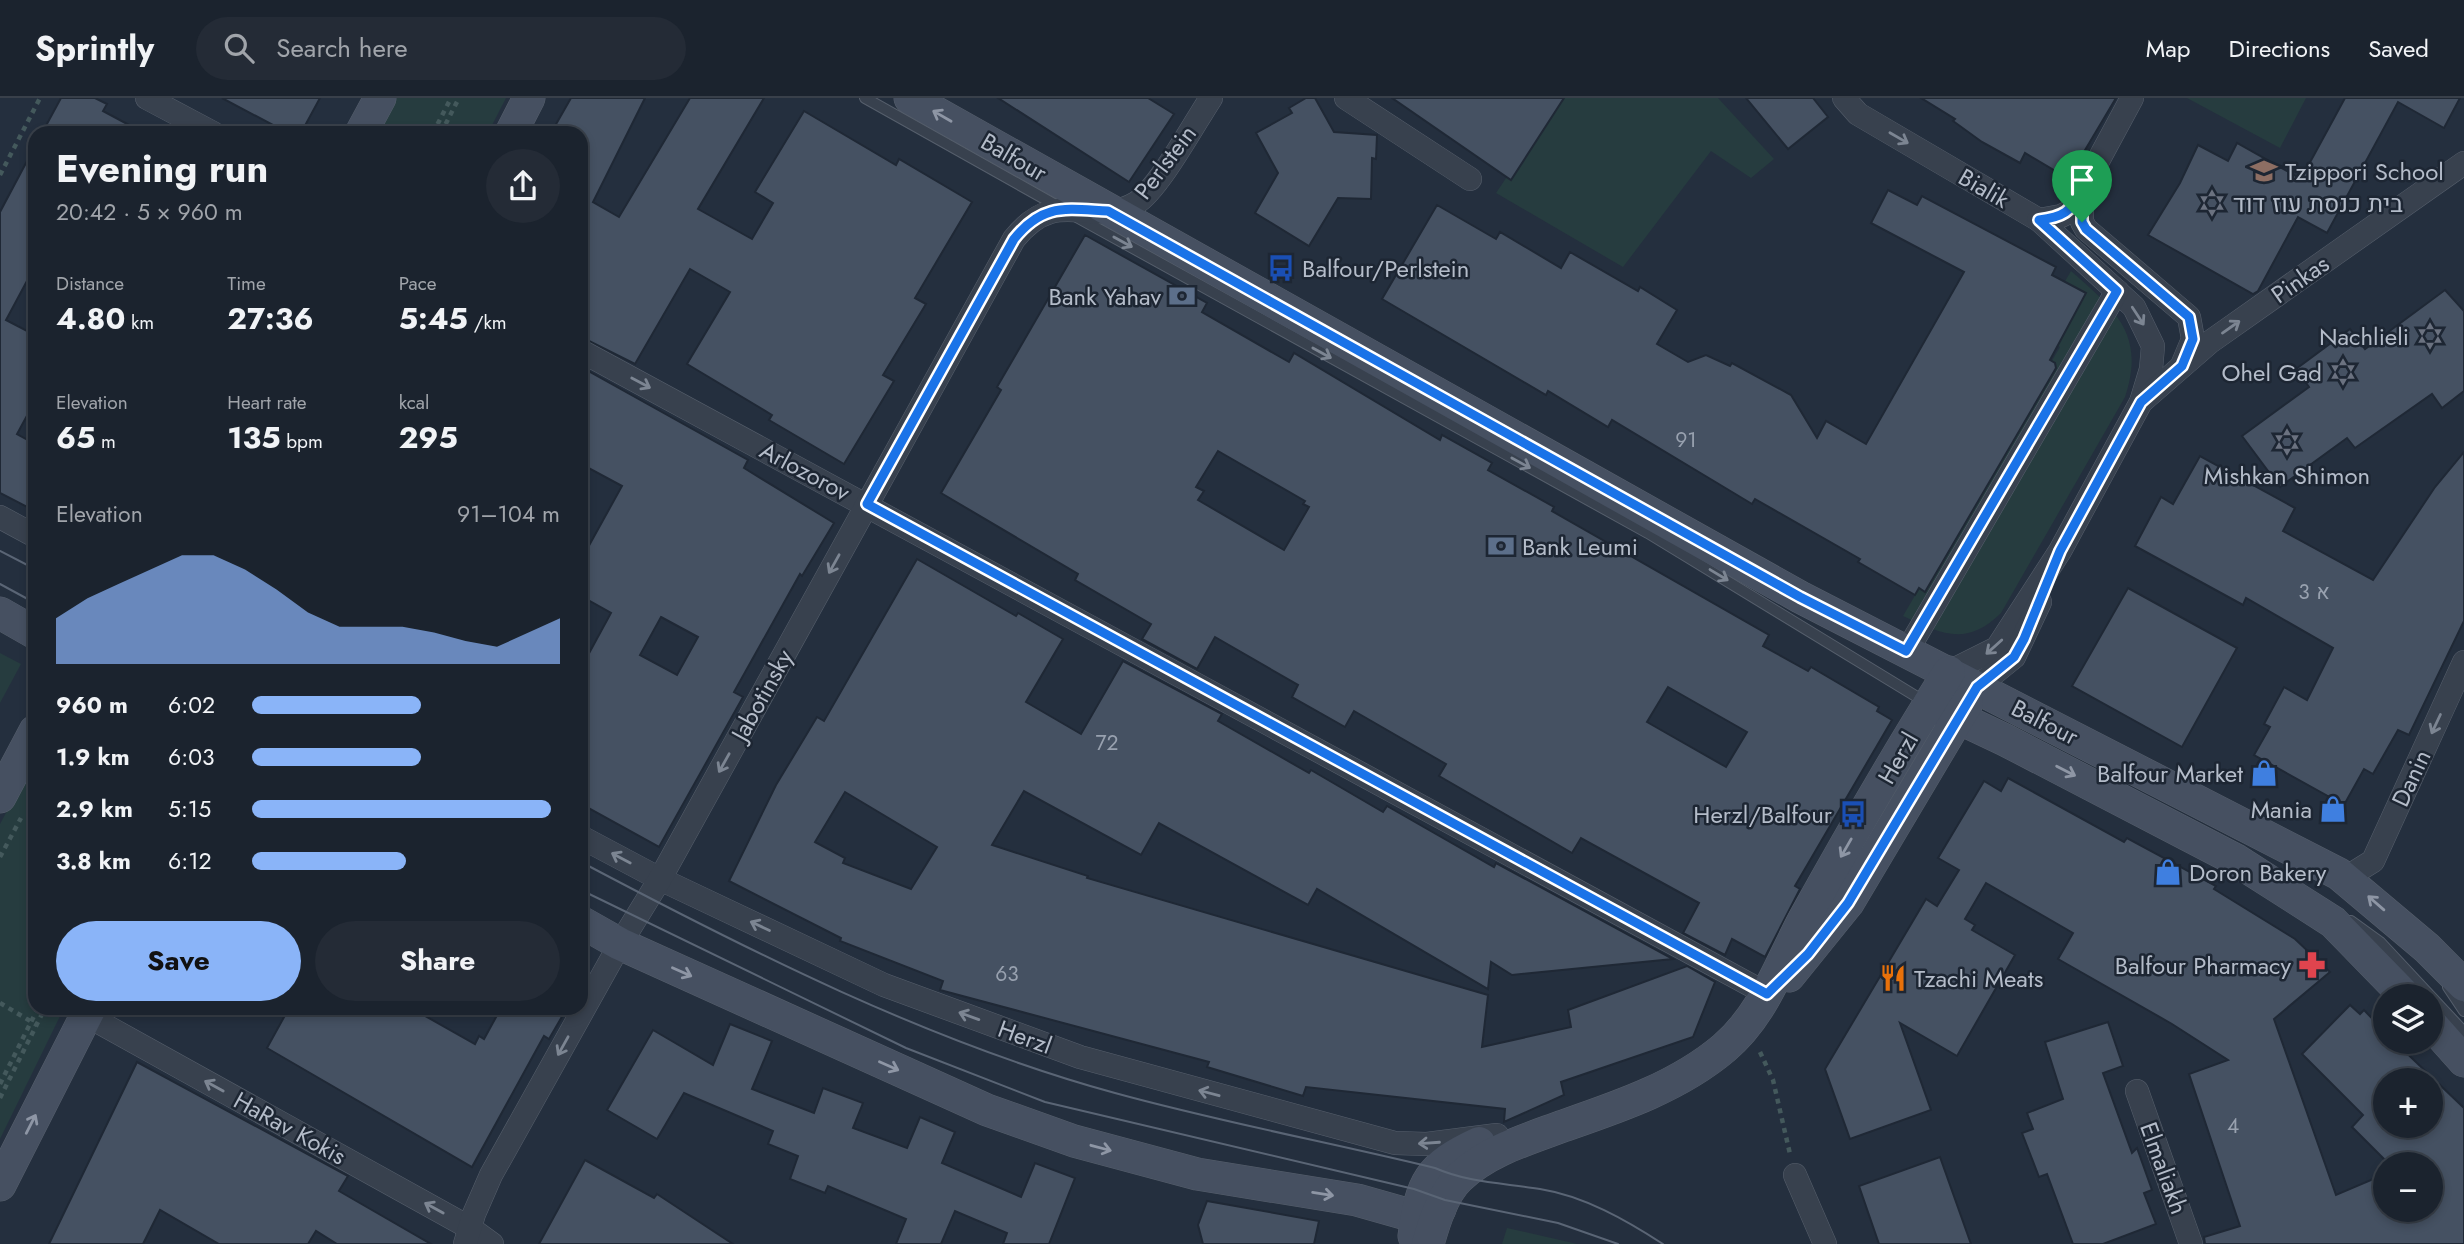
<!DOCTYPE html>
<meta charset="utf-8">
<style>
:root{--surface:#1b232e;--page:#242b36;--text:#f1f3f6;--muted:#a0a4aa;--line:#39404a;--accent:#8ab4f8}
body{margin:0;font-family:Jost,Heebo,sans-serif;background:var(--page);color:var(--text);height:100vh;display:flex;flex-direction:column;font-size:26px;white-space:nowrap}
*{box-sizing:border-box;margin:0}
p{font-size:23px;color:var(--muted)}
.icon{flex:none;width:38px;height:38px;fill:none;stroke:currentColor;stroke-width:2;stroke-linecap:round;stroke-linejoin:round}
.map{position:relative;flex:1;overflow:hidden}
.details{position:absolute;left:28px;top:28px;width:560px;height:889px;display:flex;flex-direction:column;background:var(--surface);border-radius:21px;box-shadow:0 4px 10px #0003,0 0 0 2px var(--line)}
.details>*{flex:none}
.tools{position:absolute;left:2373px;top:886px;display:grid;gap:14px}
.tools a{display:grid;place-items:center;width:70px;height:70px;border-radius:50%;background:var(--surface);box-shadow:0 4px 10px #0003,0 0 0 2px var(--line);font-size:35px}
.pin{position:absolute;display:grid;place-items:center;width:60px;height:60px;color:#fff;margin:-72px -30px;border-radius:50% 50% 50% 0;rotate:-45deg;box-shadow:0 0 7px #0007}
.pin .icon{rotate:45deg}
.round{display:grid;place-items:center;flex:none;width:74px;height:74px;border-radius:37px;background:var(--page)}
.headline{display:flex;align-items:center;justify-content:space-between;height:119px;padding:0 28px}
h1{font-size:38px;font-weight:700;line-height:52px}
.stats{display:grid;grid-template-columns:repeat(3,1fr);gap:10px;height:119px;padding:7px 28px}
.stats div{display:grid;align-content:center}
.stats b{font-size:30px;font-weight:700}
.stats small{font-size:19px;font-weight:400}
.stats p{font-size:19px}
.chart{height:196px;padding:14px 28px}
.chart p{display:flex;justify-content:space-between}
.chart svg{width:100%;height:126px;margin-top:7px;fill:var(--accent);opacity:.7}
.button{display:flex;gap:14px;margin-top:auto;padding:14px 28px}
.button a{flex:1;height:80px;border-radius:42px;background:var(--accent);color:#111;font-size:28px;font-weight:700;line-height:80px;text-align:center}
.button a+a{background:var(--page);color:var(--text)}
ul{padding:0 28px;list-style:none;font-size:23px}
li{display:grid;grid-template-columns:112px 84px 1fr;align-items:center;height:52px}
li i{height:18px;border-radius:9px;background:var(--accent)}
header{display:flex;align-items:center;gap:42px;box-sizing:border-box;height:98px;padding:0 35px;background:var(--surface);border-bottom:2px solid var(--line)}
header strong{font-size:33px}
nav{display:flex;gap:38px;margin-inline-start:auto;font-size:24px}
.search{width:490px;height:63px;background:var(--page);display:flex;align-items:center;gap:18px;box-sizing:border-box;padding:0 24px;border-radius:38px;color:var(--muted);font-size:26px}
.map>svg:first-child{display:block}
.green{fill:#263c3f}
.building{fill:#455162;stroke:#1f2835;stroke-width:2;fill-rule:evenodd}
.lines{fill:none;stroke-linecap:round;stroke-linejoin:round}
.lane-casing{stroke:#565f6c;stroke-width:12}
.street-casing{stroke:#565f6c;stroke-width:24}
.secondary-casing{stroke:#565f6c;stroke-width:33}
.path{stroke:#44595c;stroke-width:4.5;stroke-dasharray:5 5;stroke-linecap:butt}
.lane{stroke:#38414e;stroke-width:10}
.street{stroke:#38414e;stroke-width:23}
.secondary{stroke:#465061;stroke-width:32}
.tram{stroke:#5a6575;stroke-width:2}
.oneway{stroke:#8e96a5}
.oneway2{stroke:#7c8592}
.route-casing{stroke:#fff;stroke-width:14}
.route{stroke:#1a73e8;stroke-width:9}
.labels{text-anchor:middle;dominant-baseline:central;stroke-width:5;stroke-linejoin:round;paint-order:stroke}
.number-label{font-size:21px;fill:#98a1af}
.street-label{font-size:24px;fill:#b4bcc9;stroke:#1d2633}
.poi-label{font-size:24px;fill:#b4bcc9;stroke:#1d2633;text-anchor:end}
</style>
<header>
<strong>Sprintly</strong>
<div class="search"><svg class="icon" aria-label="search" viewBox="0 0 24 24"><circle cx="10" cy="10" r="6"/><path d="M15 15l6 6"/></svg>Search here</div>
<nav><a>Map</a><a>Directions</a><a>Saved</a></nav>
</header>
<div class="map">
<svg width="2464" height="1146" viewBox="0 0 2464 1146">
<rect width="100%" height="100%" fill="#242f3e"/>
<g class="green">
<path d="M397,0H506L488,35H378Z"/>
<path d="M1560,0H1718L1774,61L1751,80L1711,53L1623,169L1496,95Z"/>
<path d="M2187,0H2306L2280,50Z"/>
<path d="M2071,173C2115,212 2146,236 2125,299L2001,515C1967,549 1941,536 1903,518L2060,249L2036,233Z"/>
<path d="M0,555L21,566L0,605Z"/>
<path d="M35,661V910H64L0,1041V726Z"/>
<path d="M1507,1130L1573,1145L1577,1146H1502Z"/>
</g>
<g class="building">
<path d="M61,0H95L107,6L103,13L144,35H42Z"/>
<path d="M222,0H320L301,35H288Z"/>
<path d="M571,0H645L593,104L619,119L690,0H764L698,111L752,141L773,105L755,94L804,13L896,67L899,61L972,104L915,200L926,206L883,277L894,283L844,366L769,322L772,317L687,266L730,194L690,171L635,266L581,239V35H551Z"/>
<path d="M998,0H1148L1174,16L1129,84Z"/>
<path d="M1306,0H1315L1334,34L1377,37L1376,61L1372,60L1371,101L1338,100L1309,148L1255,115L1278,75L1256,35L1292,15L1289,10Z"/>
<path d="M1392,0H1564L1511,82Z"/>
<path d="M1746,0H1813L1828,19L1788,51Z"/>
<path d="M1921,0H2116L2072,74L2067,72L2064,78L2025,55L2020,65L1982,44L1953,23L1955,21Z"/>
<path d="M2345,0H2460L2444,30L2398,4L2327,135L2298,119L2258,193L2253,196L2148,137L2180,85L2198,47L2228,63L2237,45L2301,81Z"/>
<path d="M35,48V168L6,222L35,237V303L17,336L35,346V413L0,395V114Z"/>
<path d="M1888,92L1917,107L1922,98L2056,169L2052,177L2086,195L2050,262L2055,265L2056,270L1925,494L1919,490L1915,497L1858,464L1860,461L1755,401L1752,406L1612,322L1608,329L1548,293L1546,297L1382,201L1437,107L1496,141L1500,134L1561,170L1570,154L1638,193L1640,189L1677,212L1657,246L1688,264L1706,257L1730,268L1732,265L1791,297L1817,340L1826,323L1866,346L1964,174L1871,125Z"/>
<path d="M1085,137L1207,205L1202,214L1289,264L1294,255L1440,342L1442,337L1492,365L1488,372L1554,409L1552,413L1769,537L1763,548L1808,573L1811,569L1879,609L1877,613L1892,622L1795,788L1800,791L1765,859L1732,841L1725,857L1683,835L1699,805L1581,740L1572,755L1439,678L1446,666L1354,613L1345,629L1292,599L1298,587L1215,539L1197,571L1142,541L1151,526L1075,482L1078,476L941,395L1001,292L997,289ZM1218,353L1305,403L1303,406L1309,409L1284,452L1198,402L1204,393L1196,389ZM1668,589L1747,634L1726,669L1647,624Z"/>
<path d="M2445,192L2464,213V293L2442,310L2432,296L2355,350L2347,340L2280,389L2242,338L2309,289L2296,271L2350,231L2365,251Z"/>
<path d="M581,269L748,362L744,370L834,425L802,478L800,476L734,594L743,599L659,749L581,706V570L611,515L581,498V462L622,388L581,366ZM661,519L698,539L677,577L640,557Z"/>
<path d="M2464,354V523L2409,637L2398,632L2373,676L2364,671L2344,707L2254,657L2270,629L2264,626L2284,589L2307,602L2333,550L2246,500L2243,507L2135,448L2161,399L2173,406L2200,358L2295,410L2283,433L2373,482L2435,389Z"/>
<path d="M917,461L1016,518L1018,515L1063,541L1026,604L1081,636L1123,563L1222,616L1218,623L1309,675L1311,672L1383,714L1387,708L1494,769L1496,765L1673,861L1512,877L1491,864L1488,891L1317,791L1308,807L1159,725L1141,757L1024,693L992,747L1088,778L1087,780L1488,897L1482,949L1571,929L1568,912L1687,868L1715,884L1693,939L1561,984L1564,997L1504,1024L1505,1011L1306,989L1303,998L1207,969L1209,964L940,892L943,883L840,843L841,840L729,783L776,687L817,619L824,623ZM845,694L937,749L911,791L843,765L845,760L815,744Z"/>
<path d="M2128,490L2237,550L2182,649L2072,588Z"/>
<path d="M2008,680L2124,744L2127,740L2216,788L2214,791L2295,841L2330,874L2274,921L2336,1097L2385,1076V1111H2431V1066H2389L2352,1029L2363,1017L2302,956L2350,907L2360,916L2364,912L2385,934V943H2394L2464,1010V1146H2205L2204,1139L2240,1128L2189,976L2228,962L2172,926L2058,861L2073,835L1986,785L1965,821L1975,827L1972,832L2015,857L1957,958L1900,925L1931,1012L1850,1041L1825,971L1926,801L1937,808L1959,772L1938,760L1984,683L2001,693ZM2385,982H2431V1027H2385Z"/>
<path d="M289,910H411L475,946L479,938L484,941L501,910H567L549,941L544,938L472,1069L267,950Z"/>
<path d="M2108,924L2123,968L2103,975L2132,1055L2137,1050L2152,1092L2144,1095L2156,1126L2103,1146H2073L2047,1076L2039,1079L2022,1035L2033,1031L2027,1015L2063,1001L2045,944Z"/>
<path d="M730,926L772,943L752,991L814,1015L823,990L863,1005L853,1030L907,1050L920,1019L955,1034L942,1065L1021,1099L1035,1065L1075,1080L1049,1146H1003L1007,1135L955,1113L941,1146H896L906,1121L828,1088L825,1095L790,1081L798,1058L768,1046L773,1033L684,995L657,1041L607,1012L653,932L713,967Z"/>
<path d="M137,964L348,1078L339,1093L431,1146H337L316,1133L308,1146H219L160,1112L143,1146H49Z"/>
<path d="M1940,1059L1971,1146H1879L1859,1088Z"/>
<path d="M585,1062L654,1100L657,1096L733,1146H539Z"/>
<path d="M1207,1103L1319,1123L1314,1146H1203L1198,1127Z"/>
</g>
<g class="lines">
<defs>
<g id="lane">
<path d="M865,0L1061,110"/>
<path d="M1075,118L1648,435L1927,605"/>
<path d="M2351,823L2380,844L2464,934"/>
<path d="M2448,889L2464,913"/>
</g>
<g id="street">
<path d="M147,0L213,35"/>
<path d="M1346,0L1470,81"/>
<path d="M1844,0L1858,16L2039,122L2134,209L2153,248L2151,271L2141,304L2060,453L1997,550L1949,574"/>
<path d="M2082,92V124L2086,131L2189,219L2193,241L2183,265"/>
<path d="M2039,122L2061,118L2071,113L2132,0"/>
<path d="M581,253L1767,896"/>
<path d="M2141,304L2210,244L2464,65"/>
<path d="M0,419L35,438"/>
<path d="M1907,553L2117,193"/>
<path d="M1977,589L2014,559L2040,504"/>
<path d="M581,739L660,781L884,887L1080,959L1395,1045L1427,1046L1497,1037"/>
<path d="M2339,776H2352L2373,763L2464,564"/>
<path d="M86,917L470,1130L492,1146"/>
<path d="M2137,993L2191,1146"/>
<path d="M1795,1077L1825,1146"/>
<path d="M465,1146L474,1116L491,1077L620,846L660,781L1014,141C1059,85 1091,132 1136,105C1158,92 1195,24 1211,0"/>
</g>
<g id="secondary">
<path d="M910,0L1800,499L2339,776L2427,850L2464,887"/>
<path d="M361,35L380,0"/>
<path d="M511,35L529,0"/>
<path d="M0,515L35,535"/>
<path d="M1929,606L2005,642L2236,762L2333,824L2405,898"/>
<path d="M0,699L35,633"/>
<path d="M581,824L620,846L987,1012L1074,1043L1197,1076L1357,1102L1417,1119L1432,1118L1440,1111"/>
<path d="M1789,878L1848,805L1967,605"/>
<path d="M2431,926L2464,963"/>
<path d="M0,1087L90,910"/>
<path d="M1414,1138C1421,1084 1429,1068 1479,1045"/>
<path d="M1428,1146C1434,1125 1443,1095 1459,1080C1487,1053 1528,1041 1563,1028C1618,1009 1678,989 1724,950C1764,916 1780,866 1804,821C1850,738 1898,655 1949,574"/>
</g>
</defs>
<use href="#lane" class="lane-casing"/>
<use href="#street" class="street-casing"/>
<use href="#secondary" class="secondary-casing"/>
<g class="path">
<path d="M433,35L451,0"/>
<path d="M441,35L459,0"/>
<path d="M0,77L40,0"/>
<path d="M0,759L21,720"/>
<path d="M0,905L37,927"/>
<path d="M1760,954L1773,982L1790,1056"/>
<path d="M0,986L38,910"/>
<path d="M0,1000L45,910"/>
</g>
<use href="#lane" class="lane"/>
<use href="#street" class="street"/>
<use href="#secondary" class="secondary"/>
<g class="tram">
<path d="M0,453L35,471"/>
<path d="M0,486L35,505"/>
<path d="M581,764C751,854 929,944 1115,995C1220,1024 1328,1044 1435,1070C1469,1085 1504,1085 1540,1091C1584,1098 1626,1122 1663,1146"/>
<path d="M581,792L906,950L1045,1004L1414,1091L1445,1102L1558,1125L1618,1146"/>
</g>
</g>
<defs><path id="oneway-shaft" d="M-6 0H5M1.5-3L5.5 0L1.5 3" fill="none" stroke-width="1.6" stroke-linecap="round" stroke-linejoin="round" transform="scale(1.75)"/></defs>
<g class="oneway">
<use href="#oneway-shaft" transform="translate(942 18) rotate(-150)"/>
<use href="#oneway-shaft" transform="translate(2066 673) rotate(27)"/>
<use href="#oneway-shaft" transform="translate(1846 750) rotate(120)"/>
<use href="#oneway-shaft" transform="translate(2376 805) rotate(-139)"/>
<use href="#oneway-shaft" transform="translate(682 874) rotate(24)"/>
<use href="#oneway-shaft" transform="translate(889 968) rotate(24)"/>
<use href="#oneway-shaft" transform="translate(31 1026) rotate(-63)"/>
<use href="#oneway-shaft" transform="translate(1101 1050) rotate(15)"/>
<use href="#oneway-shaft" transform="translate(1323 1096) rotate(9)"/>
</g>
<g class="oneway2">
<use href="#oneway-shaft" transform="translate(1899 40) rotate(30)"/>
<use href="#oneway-shaft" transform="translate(1123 144) rotate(29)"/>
<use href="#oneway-shaft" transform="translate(2138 218) rotate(57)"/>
<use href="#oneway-shaft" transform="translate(2231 229) rotate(-35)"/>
<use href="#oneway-shaft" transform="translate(1322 255) rotate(29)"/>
<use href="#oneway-shaft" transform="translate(641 285) rotate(28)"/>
<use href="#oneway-shaft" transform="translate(1521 365) rotate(29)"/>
<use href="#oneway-shaft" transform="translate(834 466) rotate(119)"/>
<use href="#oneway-shaft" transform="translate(1719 477) rotate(31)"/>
<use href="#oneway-shaft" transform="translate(1994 549) rotate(138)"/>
<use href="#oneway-shaft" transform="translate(2436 626) rotate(115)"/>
<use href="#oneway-shaft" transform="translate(724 665) rotate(119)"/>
<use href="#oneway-shaft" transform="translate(621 760) rotate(-152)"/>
<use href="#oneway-shaft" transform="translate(760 828) rotate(-155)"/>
<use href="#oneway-shaft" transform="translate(969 918) rotate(-160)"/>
<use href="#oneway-shaft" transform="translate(563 948) rotate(119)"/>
<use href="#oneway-shaft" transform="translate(214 988) rotate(-151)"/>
<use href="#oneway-shaft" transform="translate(1209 995) rotate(-165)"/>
<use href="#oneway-shaft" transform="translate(1429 1045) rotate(176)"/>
<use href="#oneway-shaft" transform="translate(434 1110) rotate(-151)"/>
</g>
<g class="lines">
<defs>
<path id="route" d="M2082,92V124L2086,131L2189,219L2193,241L2182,268L2141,304L2060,453L2024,541L2014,559L1977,589L1848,805L1808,856L1767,896L867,406L1014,141C1043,105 1065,111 1108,113L1800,499L1906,553L2117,193L2039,122C2063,119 2071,114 2082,92Z"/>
</defs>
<use href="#route" class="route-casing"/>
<use href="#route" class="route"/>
</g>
<defs>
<symbol id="school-bare" viewBox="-9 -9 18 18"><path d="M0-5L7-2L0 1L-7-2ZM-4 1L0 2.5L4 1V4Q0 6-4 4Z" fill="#8d6e63" stroke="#1d2633" stroke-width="2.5" paint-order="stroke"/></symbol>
<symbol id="synagogue-bare" viewBox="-9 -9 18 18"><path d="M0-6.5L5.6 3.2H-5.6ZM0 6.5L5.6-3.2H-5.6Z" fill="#6b7280" stroke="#1d2633" stroke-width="2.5" paint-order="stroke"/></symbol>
<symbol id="bus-bare" viewBox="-9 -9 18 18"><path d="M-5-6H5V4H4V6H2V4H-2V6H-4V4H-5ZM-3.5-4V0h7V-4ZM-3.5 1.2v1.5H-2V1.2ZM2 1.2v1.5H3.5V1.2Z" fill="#1a4fb4" stroke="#1d2633" stroke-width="2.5" paint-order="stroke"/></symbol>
<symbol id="bank-bare" viewBox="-9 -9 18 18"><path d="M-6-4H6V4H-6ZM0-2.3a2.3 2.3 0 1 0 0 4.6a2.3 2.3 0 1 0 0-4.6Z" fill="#5c6f8a" stroke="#1d2633" stroke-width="2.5" paint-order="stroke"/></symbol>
<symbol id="shop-bare" viewBox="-9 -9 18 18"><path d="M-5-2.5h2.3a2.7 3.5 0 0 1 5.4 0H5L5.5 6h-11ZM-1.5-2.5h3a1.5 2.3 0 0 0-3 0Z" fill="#3f7fe0" stroke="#1d2633" stroke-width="2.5" paint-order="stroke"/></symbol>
<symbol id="pharmacy-bare" viewBox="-9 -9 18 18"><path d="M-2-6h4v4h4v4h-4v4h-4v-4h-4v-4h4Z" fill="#e0444e" stroke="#1d2633" stroke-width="2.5" paint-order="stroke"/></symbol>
<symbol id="restaurant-bare" viewBox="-9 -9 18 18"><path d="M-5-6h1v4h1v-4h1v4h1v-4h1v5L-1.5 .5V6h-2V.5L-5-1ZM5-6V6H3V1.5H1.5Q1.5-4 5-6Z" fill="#e8710a" stroke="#1d2633" stroke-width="2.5" paint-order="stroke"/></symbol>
</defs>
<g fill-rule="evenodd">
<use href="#school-bare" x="2245" y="54" width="38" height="38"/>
<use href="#synagogue-bare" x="2193" y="86" width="38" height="38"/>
<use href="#bus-bare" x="1262" y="151" width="38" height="38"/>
<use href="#bank-bare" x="1163" y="179" width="38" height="38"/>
<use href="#synagogue-bare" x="2411" y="219" width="38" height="38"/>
<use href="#synagogue-bare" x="2324" y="255" width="38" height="38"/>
<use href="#synagogue-bare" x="2268" y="325" width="38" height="38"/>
<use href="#bank-bare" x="1482" y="429" width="38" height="38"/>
<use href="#shop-bare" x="2245" y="656" width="38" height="38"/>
<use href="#shop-bare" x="2314" y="692" width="38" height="38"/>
<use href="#bus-bare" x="1834" y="697" width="38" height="38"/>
<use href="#shop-bare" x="2149" y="755" width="38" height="38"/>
<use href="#pharmacy-bare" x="2293" y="848" width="38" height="38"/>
<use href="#restaurant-bare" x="1874" y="861" width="38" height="38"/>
</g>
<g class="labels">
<g class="number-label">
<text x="1686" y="342">91</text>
<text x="2314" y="494">3 א</text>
<text x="1107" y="645">72</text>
<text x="1007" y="876">63</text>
<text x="2233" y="1028">4</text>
</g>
<g class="street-label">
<text transform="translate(1014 59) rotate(30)">Balfour</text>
<text transform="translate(1165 64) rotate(-53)">Perlstein</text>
<text transform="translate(1984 90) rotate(30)">Bialik</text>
<text transform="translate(2300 181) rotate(-35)">Pinkas</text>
<text transform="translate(805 373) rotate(28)">Arlozorov</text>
<text transform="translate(762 597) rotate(-61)">Jabotinsky</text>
<text transform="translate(2045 624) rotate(27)">Balfour</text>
<text transform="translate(1898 660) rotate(-60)">Herzl</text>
<text transform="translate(2411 680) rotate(-65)">Danin</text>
<text transform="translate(1025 939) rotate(20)">Herzl</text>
<text transform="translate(290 1030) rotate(29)">HaRav Kokis</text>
<text transform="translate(2164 1070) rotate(70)">Elmaliakh</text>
</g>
<g class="poi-label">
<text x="2285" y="73" text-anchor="start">Tzippori School</text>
<text x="2233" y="105" text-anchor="start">בית כנסת עוז דוד</text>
<text x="1302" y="170" text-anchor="start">Balfour/Perlstein</text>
<text x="1161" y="198">Bank Yahav</text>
<text x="2409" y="238">Nachlieli</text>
<text x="2322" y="274">Ohel Gad</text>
<text x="2287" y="377" text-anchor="middle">Mishkan Shimon</text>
<text x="1522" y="448" text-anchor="start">Bank Leumi</text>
<text x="2243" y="675">Balfour Market</text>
<text x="2312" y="711">Mania</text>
<text x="1832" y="716">Herzl/Balfour</text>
<text x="2189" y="774" text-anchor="start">Doron Bakery</text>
<text x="2291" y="867">Balfour Pharmacy</text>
<text x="1914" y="880" text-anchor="start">Tzachi Meats</text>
</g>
</g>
</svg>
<div class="tools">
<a><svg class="icon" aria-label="layers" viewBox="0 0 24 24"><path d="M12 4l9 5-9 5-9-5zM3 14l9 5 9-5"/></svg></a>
<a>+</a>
<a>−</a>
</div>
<div class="pin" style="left:2082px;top:124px;background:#1e9e55"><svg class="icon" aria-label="arrive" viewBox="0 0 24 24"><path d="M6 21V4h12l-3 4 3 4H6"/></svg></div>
<section class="details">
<div class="headline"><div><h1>Evening run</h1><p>20:42 · 5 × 960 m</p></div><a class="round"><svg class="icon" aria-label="share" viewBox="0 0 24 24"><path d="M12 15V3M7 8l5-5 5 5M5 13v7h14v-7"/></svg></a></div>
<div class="stats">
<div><p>Distance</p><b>4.80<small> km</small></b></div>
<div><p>Time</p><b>27:36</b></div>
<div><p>Pace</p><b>5:45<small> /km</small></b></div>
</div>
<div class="stats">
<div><p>Elevation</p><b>65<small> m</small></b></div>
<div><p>Heart rate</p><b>135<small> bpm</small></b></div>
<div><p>kcal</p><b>295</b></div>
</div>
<div class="chart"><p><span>Elevation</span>91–104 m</p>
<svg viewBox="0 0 160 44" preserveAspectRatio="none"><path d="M0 44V28L10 21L20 16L30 11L40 6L50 6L60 11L70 18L80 26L90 31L100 31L110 31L120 33L130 36L140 38L150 33L160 28V44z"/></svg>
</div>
<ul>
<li><b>960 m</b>6:02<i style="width:55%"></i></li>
<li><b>1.9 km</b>6:03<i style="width:55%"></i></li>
<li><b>2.9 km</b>5:15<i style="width:97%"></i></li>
<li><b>3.8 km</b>6:12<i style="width:50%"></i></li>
</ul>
<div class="button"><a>Save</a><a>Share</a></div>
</section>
</div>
